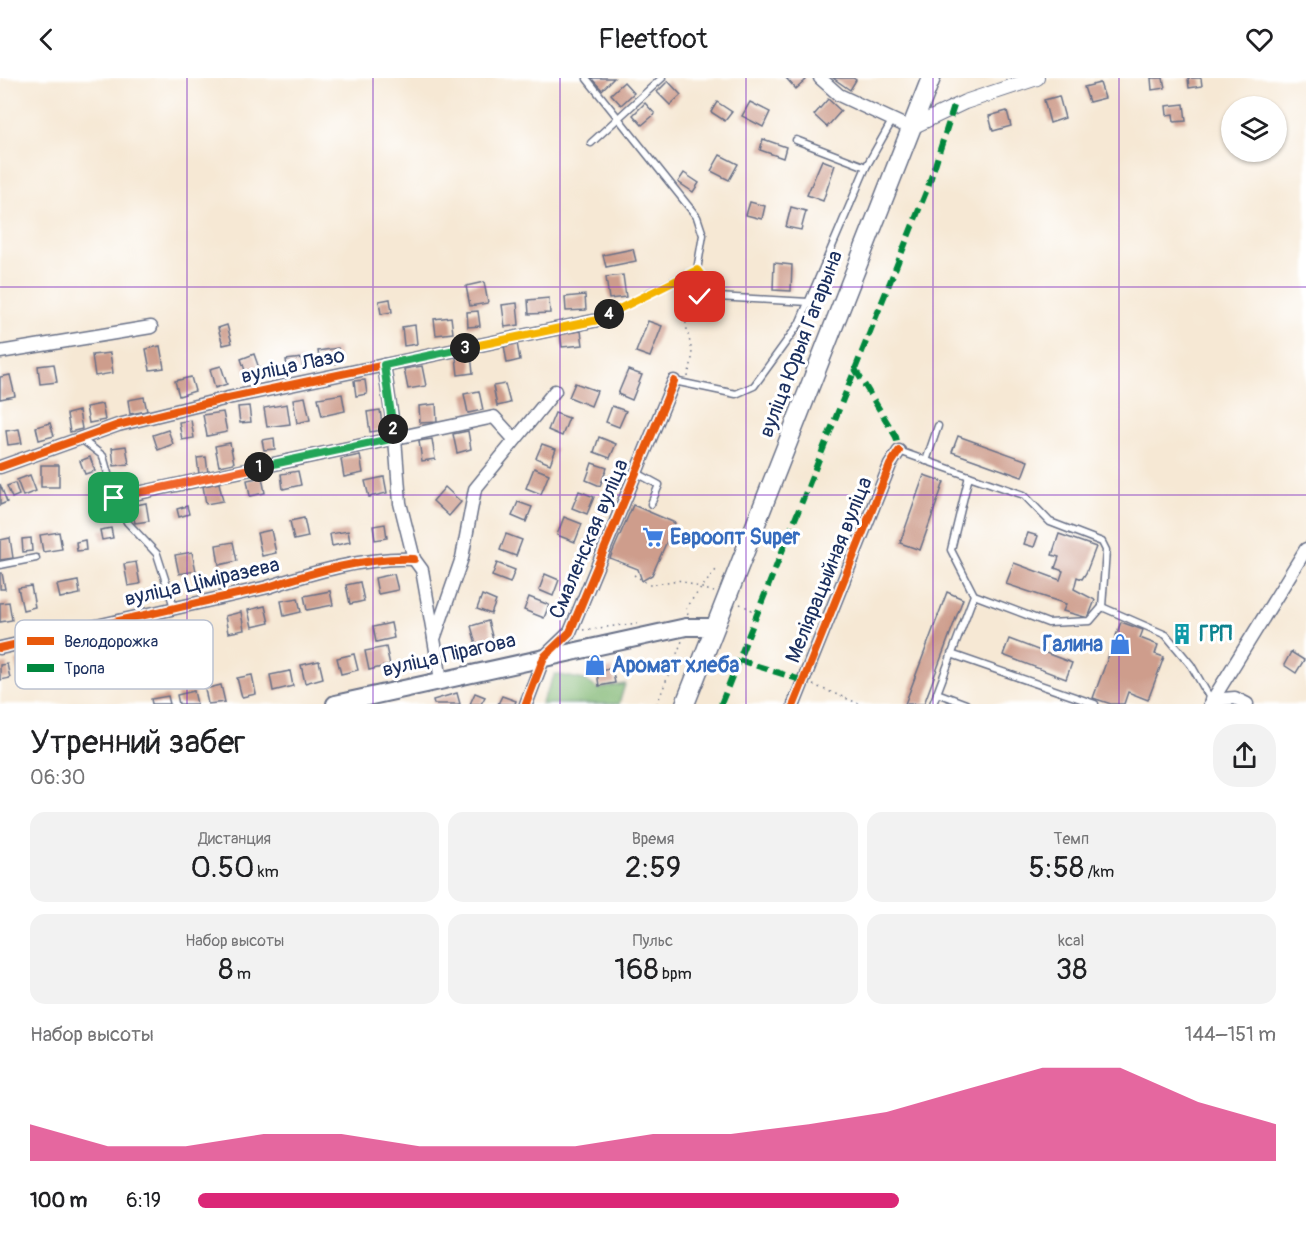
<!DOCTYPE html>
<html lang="ru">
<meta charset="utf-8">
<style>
:root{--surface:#fff;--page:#f2f2f2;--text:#202124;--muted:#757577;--accent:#db2777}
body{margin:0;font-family:Pangolin,sans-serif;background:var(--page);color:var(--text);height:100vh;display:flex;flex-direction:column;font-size:22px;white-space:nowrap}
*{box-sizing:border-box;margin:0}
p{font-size:20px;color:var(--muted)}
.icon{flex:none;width:33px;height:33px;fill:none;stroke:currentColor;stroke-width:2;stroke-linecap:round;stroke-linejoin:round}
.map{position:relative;height:626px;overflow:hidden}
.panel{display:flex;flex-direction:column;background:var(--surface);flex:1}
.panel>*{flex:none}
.controls{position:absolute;left:1221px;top:18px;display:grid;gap:12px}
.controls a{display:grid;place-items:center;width:66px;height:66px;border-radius:50%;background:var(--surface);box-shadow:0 2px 4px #0004;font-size:30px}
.pin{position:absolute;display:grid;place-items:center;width:51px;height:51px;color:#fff;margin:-26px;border-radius:12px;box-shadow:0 3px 9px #0006}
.km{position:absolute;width:30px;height:30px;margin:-15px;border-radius:50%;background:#222;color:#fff;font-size:16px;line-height:30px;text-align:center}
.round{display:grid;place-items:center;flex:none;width:63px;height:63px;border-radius:24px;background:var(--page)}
.summary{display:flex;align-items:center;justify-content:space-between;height:102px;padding:0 30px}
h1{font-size:33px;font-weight:600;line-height:45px}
.metrics{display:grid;grid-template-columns:repeat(3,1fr);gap:9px;height:102px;padding:6px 30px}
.metrics div{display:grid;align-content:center;border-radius:15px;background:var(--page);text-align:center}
.metrics b{font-size:30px;font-weight:600}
.metrics small{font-size:16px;font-weight:400}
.metrics p{font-size:16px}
.chart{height:168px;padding:12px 30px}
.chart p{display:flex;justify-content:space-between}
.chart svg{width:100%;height:108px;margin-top:6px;fill:var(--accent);opacity:.7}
ul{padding:0 30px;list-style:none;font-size:20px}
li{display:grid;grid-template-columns:96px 72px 1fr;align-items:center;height:45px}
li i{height:15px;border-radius:8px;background:var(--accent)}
header{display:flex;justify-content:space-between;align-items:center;height:78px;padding:0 30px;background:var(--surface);font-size:27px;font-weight:600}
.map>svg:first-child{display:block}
.forest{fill:#81b773;stroke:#4e7368;stroke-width:1.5}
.building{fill:#ce9d8c}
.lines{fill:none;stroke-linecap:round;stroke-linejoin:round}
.service-casing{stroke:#687087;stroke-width:9}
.minor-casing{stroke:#687087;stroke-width:15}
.tertiary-casing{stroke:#687087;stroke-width:16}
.secondary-casing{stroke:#687087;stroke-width:20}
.primary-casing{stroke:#687087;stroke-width:21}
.path{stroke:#687087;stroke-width:1.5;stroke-dasharray:1.5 4.5;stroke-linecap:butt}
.service{stroke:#fff;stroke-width:6}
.minor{stroke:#fff;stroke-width:12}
.tertiary{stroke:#fff;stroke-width:14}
.secondary{stroke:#fff;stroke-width:16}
.primary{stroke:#fff;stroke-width:18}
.quiet{stroke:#00873e;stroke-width:6;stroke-dasharray:12 6;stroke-linecap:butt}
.cycleway-casing{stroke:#fff;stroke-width:11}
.cycleway{stroke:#e8590c;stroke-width:8}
.split-1-casing{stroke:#fff;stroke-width:12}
.split-2-casing{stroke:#fff;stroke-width:12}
.split-3-casing{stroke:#fff;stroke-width:12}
.split-4-casing{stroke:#fff;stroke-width:12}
.split-5-casing{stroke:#fff;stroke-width:12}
.split-1{stroke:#f0652b;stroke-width:8}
.split-2{stroke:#22a559;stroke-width:8}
.split-3{stroke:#22a559;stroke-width:8}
.split-4{stroke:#f5b400;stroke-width:8}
.split-5{stroke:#f5b400;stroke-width:8}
.grid{fill:none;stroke:#7b2cbf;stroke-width:1.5;stroke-opacity:0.55}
.labels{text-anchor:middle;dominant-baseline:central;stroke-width:6;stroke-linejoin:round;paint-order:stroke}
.street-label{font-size:21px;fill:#1b2f5e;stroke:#fff}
.shop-label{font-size:21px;font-weight:bold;fill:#366cbe;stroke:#fff;text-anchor:start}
.culture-label{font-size:21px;font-weight:bold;fill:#0d838f;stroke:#fff;text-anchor:start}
.key{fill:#fff;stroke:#bbc1cf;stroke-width:1.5}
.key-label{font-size:16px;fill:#1b2f5e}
</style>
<header><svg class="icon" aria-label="back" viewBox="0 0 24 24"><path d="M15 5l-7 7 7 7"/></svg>Fleetfoot<svg class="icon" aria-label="heart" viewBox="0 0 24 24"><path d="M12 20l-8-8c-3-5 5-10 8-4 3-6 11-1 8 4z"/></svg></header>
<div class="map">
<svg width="1306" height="626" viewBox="0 0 1306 626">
<rect width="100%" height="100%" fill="#fff"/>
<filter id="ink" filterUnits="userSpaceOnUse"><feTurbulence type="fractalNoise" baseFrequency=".0167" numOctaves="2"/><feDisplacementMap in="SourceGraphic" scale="12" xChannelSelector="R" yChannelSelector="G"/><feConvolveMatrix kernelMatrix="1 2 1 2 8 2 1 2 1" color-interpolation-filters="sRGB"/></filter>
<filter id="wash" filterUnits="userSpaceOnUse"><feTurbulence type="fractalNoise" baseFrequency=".008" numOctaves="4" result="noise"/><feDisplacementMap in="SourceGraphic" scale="24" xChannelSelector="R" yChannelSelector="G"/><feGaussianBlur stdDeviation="1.35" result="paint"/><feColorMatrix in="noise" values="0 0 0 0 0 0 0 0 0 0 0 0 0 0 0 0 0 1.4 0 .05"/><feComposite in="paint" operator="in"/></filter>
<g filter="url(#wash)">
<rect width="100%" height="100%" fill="#f6e8d4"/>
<path class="forest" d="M555,596L585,602L598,611L625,606L619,626H541Z"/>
<g id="blocks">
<g class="building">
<path d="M591,0H614L602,12Z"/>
<path d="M786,0H804L806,2L796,11Z"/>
<path d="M833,0H853L856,2L850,12Z"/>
<path d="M1151,0H1163L1165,10L1152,12Z"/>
<path d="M1188,0H1201L1202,8L1189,10Z"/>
<path d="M668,3L681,17L670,27L657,14Z"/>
<path d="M624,4L634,15L621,27L611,16Z"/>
<path d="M1100,5L1105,20L1089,24L1084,9Z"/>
<path d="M1059,18L1065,40L1050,45L1044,22Z"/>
<path d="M828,21L841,33L827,49L814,37Z"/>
<path d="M717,24L732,34L725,43L711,34Z"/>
<path d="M750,24L770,34L763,49L742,38Z"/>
<path d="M645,25L655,36L642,47L633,37Z"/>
<path d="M1184,26L1186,43L1174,44L1173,36L1167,37L1166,28Z"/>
<path d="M1007,33L1011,48L993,53L989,38Z"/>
<path d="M763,61L786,69L783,80L760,72Z"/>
<path d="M720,77L738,86L729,102L711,93Z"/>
<path d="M822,82L835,87L823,123L807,117Z"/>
<path d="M684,95L699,105L693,114L678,104Z"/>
<path d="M750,124L765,128L762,141L746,137Z"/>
<path d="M791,129L806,133L801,152L786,149Z"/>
<path d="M633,171L636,183L606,189L603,177Z"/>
<path d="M774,185L792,187L791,213L773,212Z"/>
<path d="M623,197L626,219L609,221L606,199Z"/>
<path d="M484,204L488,225L470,228L466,208Z"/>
<path d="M585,217L586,232L566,233L565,219Z"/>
<path d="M549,220L550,235L529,236L528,222Z"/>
<path d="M390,221L392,234L381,236L379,223Z"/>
<path d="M517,225L519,247L505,249L502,227Z"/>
<path d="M478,233L480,248L468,249L467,234Z"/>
<path d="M451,239L453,255L436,257L434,241Z"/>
<path d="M648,243L662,248L650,279L636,274Z"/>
<path d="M227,247L232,265L223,267L218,250Z"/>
<path d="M415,247L417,266L404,268L402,249Z"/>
<path d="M581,253L583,267L562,269L560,255Z"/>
<path d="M517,265L520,282L507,285L504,267Z"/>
<path d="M160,268L164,290L150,292L146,271Z"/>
<path d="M338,270L340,285L320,287L318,273Z"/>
<path d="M110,275L113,295L95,298L92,277Z"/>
<path d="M254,276L260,293L247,298L241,281Z"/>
<path d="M471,277L473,295L458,297L456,279Z"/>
<path d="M302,280L303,292L288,294L286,282Z"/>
<path d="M54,286L57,304L40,306L38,288Z"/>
<path d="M221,288L227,306L215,310L210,291Z"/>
<path d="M422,288L426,308L408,311L404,291Z"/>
<path d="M628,292L642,297L632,322L618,316Z"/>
<path d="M10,297L15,318L0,321V299Z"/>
<path d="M191,299L195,313L179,318L175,303Z"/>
<path d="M365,302L367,316L356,318L354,303Z"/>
<path d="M575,305L597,313L591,328L569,319Z"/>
<path d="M505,306L510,325L497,328L493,308Z"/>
<path d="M479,313L483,332L468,335L464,316Z"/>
<path d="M342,316L345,333L322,338L318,320Z"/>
<path d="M144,319L147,333L130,336L128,322Z"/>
<path d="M305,319L310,342L297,345L293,321Z"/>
<path d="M102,326L105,342L89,345L86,329Z"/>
<path d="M287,326L290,346L267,349L264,330Z"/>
<path d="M436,326L437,344L420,345L419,328Z"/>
<path d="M249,328L251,344L240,345L238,329Z"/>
<path d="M612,328L626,333L619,349L606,344Z"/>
<path d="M380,332L383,352L370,354L367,334Z"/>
<path d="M79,333L82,351L70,354L67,336Z"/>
<path d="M223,334L227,354L207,358L203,337Z"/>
<path d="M555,335L569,340L562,358L548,352Z"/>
<path d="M191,342L194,360L182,362L179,344Z"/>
<path d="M50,345L54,358L39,362L36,349Z"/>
<path d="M19,351L22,365L8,367L6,353Z"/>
<path d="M168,352L173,366L158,372L153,357Z"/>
<path d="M468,353L471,371L457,375L453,356Z"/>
<path d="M958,358L1028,383L1022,399L952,374Z"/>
<path d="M599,359L616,366L610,380L594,374Z"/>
<path d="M274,360L275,371L264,372L262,362Z"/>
<path d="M432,361L435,381L422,383L419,363Z"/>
<path d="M230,365L234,385L219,388L215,368Z"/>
<path d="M542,366L556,371L550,386L536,380Z"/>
<path d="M126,368L129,386L114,388L112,370Z"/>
<path d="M360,377L363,395L344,399L341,381Z"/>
<path d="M90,379L95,393L85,396L80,383Z"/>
<path d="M206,379L208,395L199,396L197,380Z"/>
<path d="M592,385L607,390L600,408L586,402Z"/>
<rect x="41" y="387" width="18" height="22"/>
<path d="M534,390L549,396L541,416L526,410Z"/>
<path d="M298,393L301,407L283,411L281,396Z"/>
<path d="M30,397L36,413L23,418L17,402Z"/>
<path d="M924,397L944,404L920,472L900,465Z"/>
<path d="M262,399L265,415L250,418L247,402Z"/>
<path d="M384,399L387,415L369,419L365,403Z"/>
<path d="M15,405L19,417L12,420L7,408Z"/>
<path d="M219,405L223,423L206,426L203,408Z"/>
<path d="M0,406L7,424L0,427Z"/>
<path d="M445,409L461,424L449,438L433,423Z"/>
<path d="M579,413L594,419L587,436L572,430Z"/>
<path d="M105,423L107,430L98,433L96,425Z"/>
<path d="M518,424L532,429L526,444L512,438Z"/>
<path d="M146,425L149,443L135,445L131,428Z"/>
<path d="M633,427L675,445L652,497L642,503L638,491L610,480Z"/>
<path d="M187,428L189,436L179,439L177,431Z"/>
<path d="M564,439L582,446L575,464L557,457Z"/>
<path d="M304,440L308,459L294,462L290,443Z"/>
<path d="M385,446L387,460L375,462L373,448Z"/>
<path d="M111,450L113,460L102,462L100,452Z"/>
<path d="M271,452L276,475L262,478L257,455Z"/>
<path d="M348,453L350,464L332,468L330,456Z"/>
<path d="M59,454L62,471L43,474L40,457Z"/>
<path d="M1028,455L1038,458L1034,469L1024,466Z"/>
<path d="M506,456L522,462L516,478L500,472Z"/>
<path d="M1059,456L1096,469L1086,495L1082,501L1077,499L1074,511L1095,522L1088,540L1063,533L1066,526L1006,506L1014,485L1060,502L1063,493L1055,490L1059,479L1052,477Z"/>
<path d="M10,460L13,480L0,482V462Z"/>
<path d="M31,460L32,473L23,474L22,461Z"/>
<path d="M85,462L86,472L77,473L76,464Z"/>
<path d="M233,464L237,483L219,487L216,467Z"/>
<path d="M192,474L196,493L179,496L175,477Z"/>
<path d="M136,484L140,506L128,508L124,486Z"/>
<path d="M497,485L515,492L510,505L492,498Z"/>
<path d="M0,495H2L5,511H0Z"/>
<path d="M394,496L398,512L378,516L375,500Z"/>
<path d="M545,496L559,502L553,518L539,512Z"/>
<path d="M78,503L80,516L60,520L57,507Z"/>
<path d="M360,504L364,523L350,526L346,507Z"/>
<path d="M31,508L35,529L23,532L18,510Z"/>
<path d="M330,513L333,527L307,532L304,518Z"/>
<path d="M947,514L963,521L924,626H905Z"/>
<path d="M482,517L496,523L491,536L477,531Z"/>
<path d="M529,519L549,527L544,540L524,532Z"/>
<path d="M298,520L301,534L284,538L281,523Z"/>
<path d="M9,524L12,542L0,544V525Z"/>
<path d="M265,528L269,545L252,549L248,532Z"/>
<path d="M241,534L244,552L228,555L225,538Z"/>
<path d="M488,543L493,562L476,566L471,548Z"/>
<path d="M1121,544L1143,552L1140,560L1158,567L1155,576L1164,579L1148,622L1128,614L1124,626H1111L1093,620Z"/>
<path d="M391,545L394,560L376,564L373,549Z"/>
<path d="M1009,561L1072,585L1066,601L1003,577Z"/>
<path d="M386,569L390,587L369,592L365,573Z"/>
<path d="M1291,574L1304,582L1296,595L1284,587Z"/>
<path d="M354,576L358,592L341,596L337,580Z"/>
<path d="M33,579L39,608L23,612L16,583Z"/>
<path d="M319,583L323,600L305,605L301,587Z"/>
<path d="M7,586L10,600L0,602V587Z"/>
<path d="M612,590L615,605L599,608L597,594Z"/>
<path d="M290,593L293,608L273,613L270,597Z"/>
<path d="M252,597L256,616L242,619L237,600Z"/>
<path d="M221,607L225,624L208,626L205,611Z"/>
<path d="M194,613L197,626H179L177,617Z"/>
<path d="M457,615L460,626H434L433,622Z"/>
<path d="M475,615L485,619L481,626H470Z"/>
<path d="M168,618L170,626H152L151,621Z"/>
<path d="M502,618L516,623L515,626H498Z"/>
</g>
</g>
</g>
<g filter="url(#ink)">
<use href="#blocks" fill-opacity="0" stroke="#687087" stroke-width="1.5"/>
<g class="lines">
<defs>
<g id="service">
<path d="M587,1L697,139L703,157L697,192L717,219L809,224"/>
<path d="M796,62L866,89"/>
<path d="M591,65L662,0"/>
<path d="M648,215L697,192"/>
<path d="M674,303L736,316L754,308L799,246L866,89L892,43"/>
<path d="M81,361L103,378L115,420L127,444L157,476L174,529"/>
<path d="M899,373L969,398L951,472L974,517L1048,545L1090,543L1102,529L1166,557L1191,587L1211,622"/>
<path d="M926,383L938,348"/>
<path d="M637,395L659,407L651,426"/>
<path d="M969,398L1024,417L1050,444L1102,464L1106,472L1102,529"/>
<path d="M0,487L36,480"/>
<path d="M951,576L1095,626"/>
<path d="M937,615L966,626"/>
<path d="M933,626L974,517"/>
</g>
<g id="minor">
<path d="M820,0L839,17L910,50"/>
<path d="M0,274L151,249"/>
<path d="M384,287L395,360L400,425L414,481L422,492L434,560"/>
<path d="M0,389L118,347L228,320L598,242"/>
<path d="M115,420L494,339L514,361"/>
<path d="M0,570L268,509C314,494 365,479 414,481"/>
<path d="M441,602L434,561L462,480L475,411L555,313"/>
<path d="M1211,622L1235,620L1247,626"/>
<path d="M526,626L544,579L570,554L674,303"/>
<path d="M794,626L890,387L899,373"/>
<path d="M1210,626L1306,471"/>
</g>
<path id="tertiary" d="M910,50L965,24L1037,0"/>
<path id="secondary" d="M335,626L686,549H715"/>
<path id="primary" d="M685,626L931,0"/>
</defs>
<use href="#service" class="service-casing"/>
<use href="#minor" class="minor-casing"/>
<use href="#tertiary" class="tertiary-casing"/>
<use href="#secondary" class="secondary-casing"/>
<use href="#primary" class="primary-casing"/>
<g class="path">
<path d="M607,237L642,219"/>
<path d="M688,299C689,292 692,286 692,279C693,261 669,220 707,219"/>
<path d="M634,497L650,507L678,502L714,514"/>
<path d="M740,526L758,535"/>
<path d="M688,537L686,529L716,492"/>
<path d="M583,552L638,545"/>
<path d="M813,607L860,626"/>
<path d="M657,626L682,563"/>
</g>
<use href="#service" class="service"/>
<use href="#minor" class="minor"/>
<use href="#tertiary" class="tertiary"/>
<use href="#secondary" class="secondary"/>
<use href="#primary" class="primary"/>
<g class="quiet">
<path d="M855,291L896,359L899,373"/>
<path d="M739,582L804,603"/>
<path d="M721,626L928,109L954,28"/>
</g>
<defs>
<g id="cycleway">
<path d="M0,389L118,347L228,320L598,242"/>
<path d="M0,570L268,509C314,494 365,479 414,481"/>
<path d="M526,626L544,579L570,554L674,303"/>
<path d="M794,626L890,387L899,373"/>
</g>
</defs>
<use href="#cycleway" class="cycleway-casing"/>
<use href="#cycleway" class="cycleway"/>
</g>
</g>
<g class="lines" filter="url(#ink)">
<defs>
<path id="split-1" d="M114,420L259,389"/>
<path id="split-2" d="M259,389L395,360L393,351"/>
<path id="split-3" d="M393,351L384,287L465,270"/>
<path id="split-4" d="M465,270L598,242L609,236"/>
<path id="split-5" d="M609,236L697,192L717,219H700"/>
</defs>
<use href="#split-1" class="split-1-casing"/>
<use href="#split-2" class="split-2-casing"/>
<use href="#split-3" class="split-3-casing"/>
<use href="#split-4" class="split-4-casing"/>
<use href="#split-5" class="split-5-casing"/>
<use href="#split-1" class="split-1"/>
<use href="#split-2" class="split-2"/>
<use href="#split-3" class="split-3"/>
<use href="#split-4" class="split-4"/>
<use href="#split-5" class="split-5"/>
</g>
<path class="grid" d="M187,0V626M373,0V626M560,0V626M746,0V626M933,0V626M1119,0V626M0,209H1306M0,417H1306"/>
<defs>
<symbol id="supermarket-bare" viewBox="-9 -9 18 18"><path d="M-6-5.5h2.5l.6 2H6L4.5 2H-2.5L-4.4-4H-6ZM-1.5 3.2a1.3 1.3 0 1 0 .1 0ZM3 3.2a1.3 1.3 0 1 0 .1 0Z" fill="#3f7fe0" stroke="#fff" stroke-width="2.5" paint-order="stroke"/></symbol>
<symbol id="building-bare" viewBox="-9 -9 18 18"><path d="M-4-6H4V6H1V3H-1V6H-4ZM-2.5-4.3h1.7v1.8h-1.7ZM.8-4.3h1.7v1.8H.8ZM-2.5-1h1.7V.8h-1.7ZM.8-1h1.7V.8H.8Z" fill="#0f9aa8" stroke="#fff" stroke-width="2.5" paint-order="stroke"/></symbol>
<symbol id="shop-bare" viewBox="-9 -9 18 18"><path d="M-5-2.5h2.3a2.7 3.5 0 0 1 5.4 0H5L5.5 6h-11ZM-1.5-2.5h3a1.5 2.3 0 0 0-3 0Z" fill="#3f7fe0" stroke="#fff" stroke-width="2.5" paint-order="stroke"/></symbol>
</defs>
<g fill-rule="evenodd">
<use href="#supermarket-bare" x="638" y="444" width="30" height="30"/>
<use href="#building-bare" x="1167" y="541" width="30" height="30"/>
<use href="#shop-bare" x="1105" y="551" width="30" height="30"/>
<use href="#shop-bare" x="580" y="572" width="30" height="30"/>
</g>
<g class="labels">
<g class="street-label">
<text transform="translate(801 266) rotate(-69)">вуліца Юрыя Гагарына</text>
<text transform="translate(293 288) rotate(-12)">вуліца Лазо</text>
<text transform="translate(589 461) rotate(-67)">Смаленская вуліца</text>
<text transform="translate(829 492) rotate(-68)">Меліярацыйная вуліца</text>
<text transform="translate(202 504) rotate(-13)">вуліца Ціміразева</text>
<text transform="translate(449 577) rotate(-13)">вуліца Пірагова</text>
</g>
<g class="shop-label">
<text x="670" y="459">Евроопт Super</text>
<text x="1103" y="566" text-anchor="end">Галина</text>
<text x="612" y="587">Аромат хлеба</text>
</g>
<g class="culture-label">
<text x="1199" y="556">ГРП</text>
</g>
</g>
<rect x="15" y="542" width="198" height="69" rx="9" class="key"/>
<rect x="27" y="559" width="27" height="8" fill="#e8590c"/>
<rect x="27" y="586" width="27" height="8" fill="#00873e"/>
<g class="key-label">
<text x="64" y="569">Велодорожка</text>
<text x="64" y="596">Тропа</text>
</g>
</svg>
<div class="controls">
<a><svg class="icon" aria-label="layers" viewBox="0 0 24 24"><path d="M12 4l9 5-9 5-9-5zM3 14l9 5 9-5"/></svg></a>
</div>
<div class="pin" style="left:114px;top:420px;background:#1e9e55"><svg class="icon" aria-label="arrive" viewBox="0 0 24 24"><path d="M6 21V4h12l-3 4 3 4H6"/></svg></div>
<div class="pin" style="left:700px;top:219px;background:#d93025"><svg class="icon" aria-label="check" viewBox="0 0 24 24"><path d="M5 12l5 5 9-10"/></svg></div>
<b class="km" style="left:259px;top:389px">1</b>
<b class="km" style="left:393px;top:351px">2</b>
<b class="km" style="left:465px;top:270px">3</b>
<b class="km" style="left:609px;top:236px">4</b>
</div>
<section class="panel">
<div class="summary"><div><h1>Утренний забег</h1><p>06:30</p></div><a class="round"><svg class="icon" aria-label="share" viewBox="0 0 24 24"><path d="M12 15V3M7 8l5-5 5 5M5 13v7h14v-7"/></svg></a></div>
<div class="metrics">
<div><p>Дистанция</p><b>0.50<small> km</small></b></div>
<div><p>Время</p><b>2:59</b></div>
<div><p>Темп</p><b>5:58<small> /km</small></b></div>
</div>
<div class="metrics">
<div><p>Набор высоты</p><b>8<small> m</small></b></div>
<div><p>Пульс</p><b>168<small> bpm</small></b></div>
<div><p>kcal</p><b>38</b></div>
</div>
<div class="chart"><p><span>Набор высоты</span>144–151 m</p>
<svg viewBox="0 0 160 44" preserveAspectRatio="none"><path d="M0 44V29L10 38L20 38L30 33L40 33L50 38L60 38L70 38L80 33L90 33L100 29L110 24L120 15L130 6L140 6L150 20L160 29V44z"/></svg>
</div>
<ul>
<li><b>100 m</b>6:19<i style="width:65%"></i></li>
</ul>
</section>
